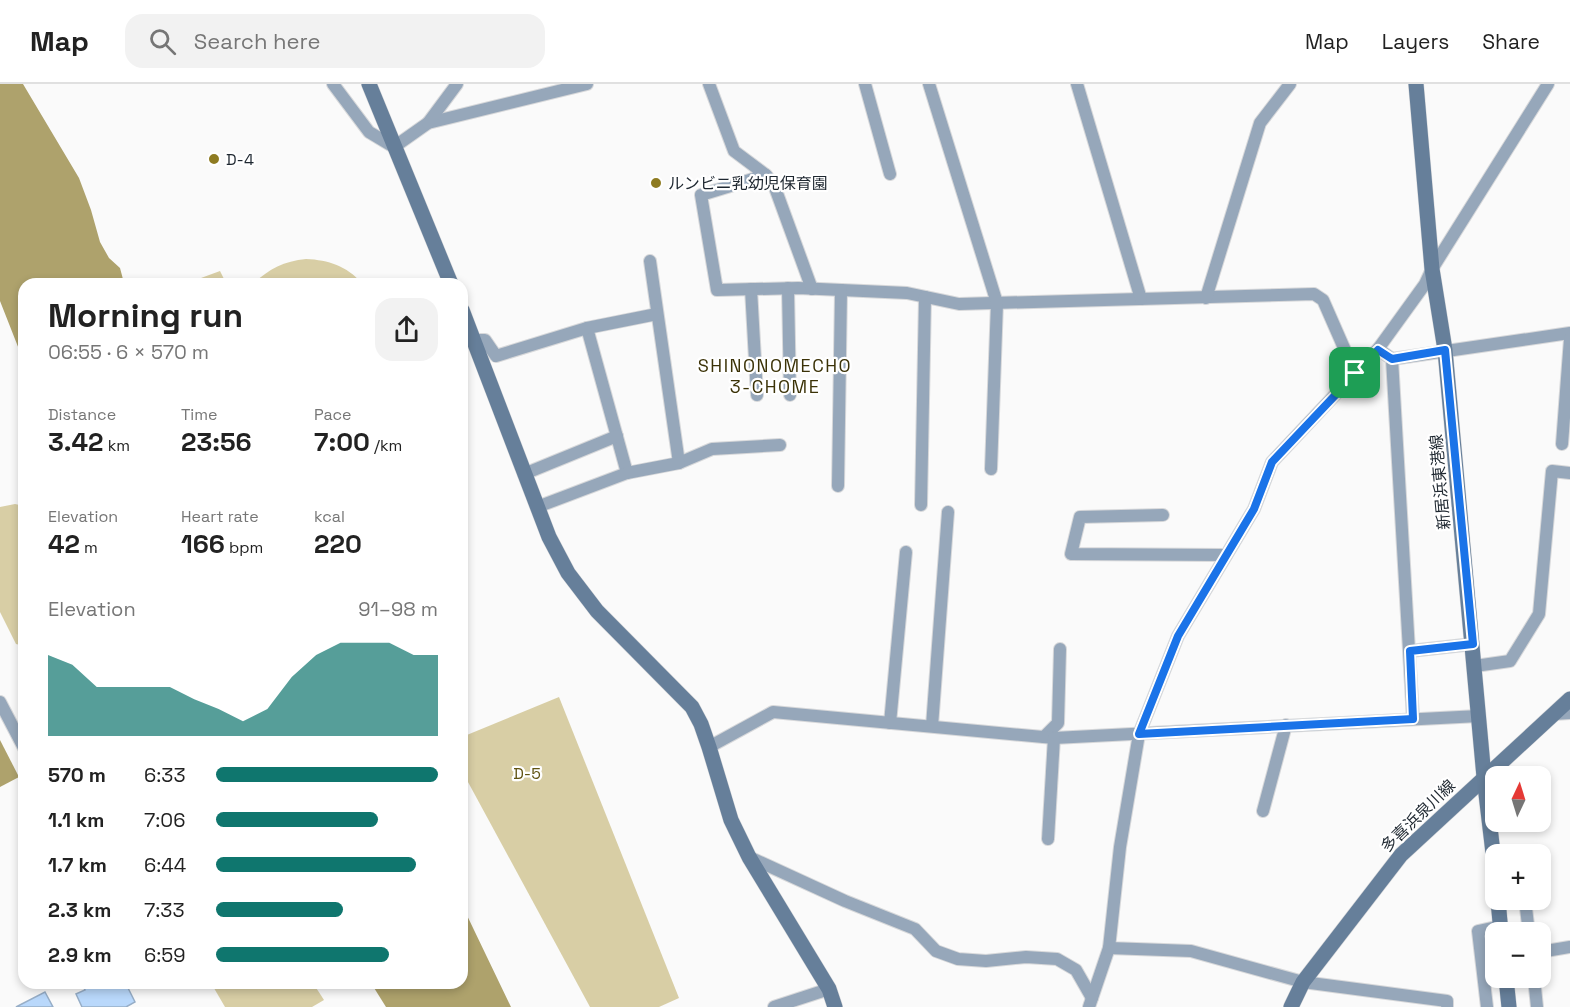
<!DOCTYPE html>
<meta charset="utf-8">
<style>
:root{--surface:#fff;--page:#f2f2f2;--text:#222;--muted:#767676;--line:#e0e0e0;--accent:#0f766e}
body{margin:0;font-family:"Space Grotesk","Noto Sans JP",sans-serif;background:var(--page);color:var(--text);height:100vh;display:flex;flex-direction:column;font-size:22px;white-space:nowrap}
*{box-sizing:border-box;margin:0}
p{font-size:20px;color:var(--muted)}
.icon{flex:none;width:33px;height:33px;fill:none;stroke:currentColor;stroke-width:2;stroke-linecap:round;stroke-linejoin:round}
.map{position:relative;flex:1;overflow:hidden}
.side{position:absolute;left:18px;top:194px;width:450px;height:711px;display:flex;flex-direction:column;background:var(--surface);border-radius:18px;box-shadow:0 3px 9px #0003}
.side>*{flex:none}
.needle{width:39px;rotate:4deg}
.controls{position:absolute;left:1485px;top:682px;display:grid;gap:12px}
.controls a{display:grid;place-items:center;width:66px;height:66px;border-radius:12px;background:var(--surface);box-shadow:0 3px 9px #0003;font-size:30px}
.pin{position:absolute;display:grid;place-items:center;width:51px;height:51px;color:#fff;margin:-26px;border-radius:12px;box-shadow:0 3px 9px #0006}
.round{display:grid;place-items:center;flex:none;width:63px;height:63px;border-radius:18px;background:var(--page)}
.head{display:flex;align-items:center;justify-content:space-between;height:102px;padding:0 30px}
h1{font-size:33px;font-weight:600;line-height:45px}
.stats{display:grid;grid-template-columns:repeat(3,1fr);gap:9px;height:102px;padding:6px 30px}
.stats div{display:grid;align-content:center}
.stats b{font-size:26px;font-weight:600}
.stats small{font-size:16px;font-weight:400}
.stats p{font-size:16px}
.chart{height:168px;padding:12px 30px}
.chart p{display:flex;justify-content:space-between}
.chart svg{width:100%;height:108px;margin-top:6px;fill:var(--accent);opacity:.7}
ul{padding:0 30px;list-style:none;font-size:20px}
li{display:grid;grid-template-columns:96px 72px 1fr;align-items:center;height:45px}
li i{height:15px;border-radius:8px;background:var(--accent)}
header{display:flex;align-items:center;gap:36px;box-sizing:border-box;height:84px;padding:0 30px;background:var(--surface);border-bottom:2px solid var(--line)}
header strong{font-size:28px}
nav{display:flex;gap:33px;margin-inline-start:auto;font-size:21px}
.search{width:420px;height:54px;background:var(--page);display:flex;align-items:center;gap:15px;box-sizing:border-box;padding:0 21px;border-radius:18px;color:var(--muted);font-size:22px}
.map>svg:first-child{display:block}
.green{fill:#d8cea5}
.water{fill:#aea26c}
.building{fill:#b9d8fb;stroke:#97aec7;stroke-width:1.5}
.lines{fill:none;stroke-linecap:round;stroke-linejoin:round}
.street-casing{stroke:#d7d8da;stroke-width:14}
.secondary-casing{stroke:#d7d8da;stroke-width:16}
.street{stroke:#96a7ba;stroke-width:12}
.secondary{stroke:#667f9a;stroke-width:15}
.route-casing{stroke:#fff;stroke-width:12}
.route{stroke:#1a73e8;stroke-width:8}
.poi-dot{fill:#8e7b21;stroke:#fff;stroke-width:2}
.labels{text-anchor:middle;dominant-baseline:central;stroke-width:4.5;stroke-linejoin:round;paint-order:stroke}
.poi-label{font-size:16px;fill:#1e2730;stroke:#fff;text-anchor:start}
.street-label{font-size:16px;fill:#1e2730;stroke:#fff}
.park-label{font-size:16px;fill:#605311;stroke:#fff}
.neighbourhood-label{font-size:18px;letter-spacing:1.5px;fill:#3b3207;stroke:#fff}
</style>
<header>
<strong>Map</strong>
<div class="search"><svg class="icon" aria-label="search" viewBox="0 0 24 24"><circle cx="10" cy="10" r="6"/><path d="M15 15l6 6"/></svg>Search here</div>
<nav><a>Map</a><a>Layers</a><a>Share</a></nav>
</header>
<div class="map">
<svg width="1570" height="923" viewBox="0 0 1570 923">
<rect width="100%" height="100%" fill="#fafafa"/>
<g class="green">
<path d="M306,175C329,176 346,182 362,199H254C269,185 284,177 306,175Z"/>
<path d="M220,187L226,199H204L201,194Z"/>
<path d="M15,420L24,422V562L16,560L0,528V423Z"/>
<path d="M559,613L679,914L659,923H590L462,687V653Z"/>
<path d="M211,899H313L324,916L312,923H225Z"/>
</g>
<g class="water">
<path d="M0,0H23L79,94L91,126L100,158L109,174L120,184L124,199L24,200V278L0,217Z"/>
<path d="M0,656L19,693L0,703Z"/>
<path d="M462,821L511,923H386L371,899L462,898Z"/>
</g>
<g class="building">
<path d="M81,898H125L135,918L126,923H82L76,910L85,906Z"/>
<path d="M45,908L53,923H16Z"/>
</g>
<g class="lines">
<defs>
<g id="street">
<path d="M333,0L369,48L394,63L428,39L587,0"/>
<path d="M709,0L734,67L766,91L701,111L717,206L798,204L907,209L959,220L1314,210L1323,216L1355,289"/>
<path d="M865,0L890,90"/>
<path d="M929,0L997,219L991,385"/>
<path d="M1077,0L1141,215"/>
<path d="M428,39L457,0"/>
<path d="M766,91L774,101L812,205"/>
<path d="M650,177L679,379L712,365L780,361"/>
<path d="M788,204L790,311"/>
<path d="M751,205L757,311"/>
<path d="M1206,214L1260,39L1290,0"/>
<path d="M587,244L627,389"/>
<path d="M474,256H485L496,272L587,244L657,230"/>
<path d="M1378,265L1392,275L1413,635"/>
<path d="M1392,275L1570,249"/>
<path d="M1562,360L1570,255"/>
<path d="M524,390L617,352"/>
<path d="M838,402L841,206"/>
<path d="M921,421L925,213"/>
<path d="M537,423L627,389L679,379"/>
<path d="M1163,431L1080,433L1071,470L1226,471"/>
<path d="M1410,567L1473,560"/>
<path d="M1475,582L1510,577L1539,530L1552,387L1570,389"/>
<path d="M0,618L24,664"/>
<path d="M1554,630L1570,629"/>
<path d="M890,639L906,468"/>
<path d="M932,642L948,428"/>
<path d="M1044,653L1058,639L1060,565"/>
<path d="M709,663L773,628L1054,654L1479,632"/>
<path d="M1263,727L1286,641"/>
<path d="M1048,755L1054,654"/>
<path d="M749,773L845,817L915,845L936,867L958,875L986,877L1026,873L1057,875L1076,886L1092,914"/>
<path d="M1525,816L1529,849"/>
<path d="M1540,868L1570,863"/>
<path d="M1534,894L1537,923"/>
<path d="M774,923L829,905"/>
<path d="M1089,923L1109,864"/>
<path d="M1447,923V917L1303,898L1191,867L1109,864L1120,763L1139,650L1178,552L1254,425L1272,378L1378,265L1425,200L1432,185L1548,0"/>
<path d="M1487,923L1478,847L1501,842"/>
</g>
<g id="secondary">
<path d="M369,0L451,200"/>
<path d="M1416,0L1432,185L1445,266L1484,693L1496,794"/>
<path d="M462,226L549,453L568,489L597,527L692,623L701,640L709,663L731,736L749,773L829,905L835,923"/>
<path d="M1498,816L1501,849"/>
<path d="M1506,894L1509,923"/>
<path d="M1291,923L1303,898L1401,771L1570,615"/>
</g>
</defs>
<use href="#street" class="street-casing"/>
<use href="#secondary" class="secondary-casing"/>
<use href="#street" class="street"/>
<use href="#secondary" class="secondary"/>
</g>
<g class="lines">
<defs>
<path id="route" d="M1378,266L1392,275L1445,266L1473,560L1410,567L1413,635L1139,650L1178,552L1254,425L1272,378Z"/>
</defs>
<use href="#route" class="route-casing"/>
<use href="#route" class="route"/>
</g>
<g class="poi-dot">
<circle cx="214" cy="75" r="6"/>
<circle cx="656" cy="99" r="6"/>
</g>
<g class="labels">
<g class="poi-label">
<text x="226" y="75">D-4</text>
<text x="668" y="99">ルンビニ乳幼児保育園</text>
</g>
<g class="street-label">
<text transform="translate(1440 398) rotate(-95)">新居浜東港線</text>
<text transform="translate(1418 732) rotate(-44)">多喜浜泉川線</text>
</g>
<g class="park-label">
<text x="527" y="689">D-5</text>
</g>
<g class="neighbourhood-label">
<text x="775" y="281">SHINONOMECHO<tspan x="775" dy="21">3-CHOME</tspan></text>
</g>
</g>
</svg>
<div class="controls">
<a><svg class="needle" viewBox="-14 -14 28 28"><path d="M0-13l5 13h-10z" fill="#e53935"/><path d="M0 13l5-13h-10z" fill="#767676"/></svg></a>
<a>+</a>
<a>−</a>
</div>
<div class="pin" style="left:1355px;top:289px;background:#1e9e55"><svg class="icon" aria-label="arrive" viewBox="0 0 24 24"><path d="M6 21V4h12l-3 4 3 4H6"/></svg></div>
<section class="side">
<div class="head"><div><h1>Morning run</h1><p>06:55 · 6 × 570 m</p></div><a class="round"><svg class="icon" aria-label="share" viewBox="0 0 24 24"><path d="M12 15V3M7 8l5-5 5 5M5 13v7h14v-7"/></svg></a></div>
<div class="stats">
<div><p>Distance</p><b>3.42<small> km</small></b></div>
<div><p>Time</p><b>23:56</b></div>
<div><p>Pace</p><b>7:00<small> /km</small></b></div>
</div>
<div class="stats">
<div><p>Elevation</p><b>42<small> m</small></b></div>
<div><p>Heart rate</p><b>166<small> bpm</small></b></div>
<div><p>kcal</p><b>220</b></div>
</div>
<div class="chart"><p><span>Elevation</span>91–98 m</p>
<svg viewBox="0 0 160 44" preserveAspectRatio="none"><path d="M0 44V11L10 15L20 24L30 24L40 24L50 24L60 29L70 33L80 38L90 33L100 20L110 11L120 6L130 6L140 6L150 11L160 11V44z"/></svg>
</div>
<ul>
<li><b>570 m</b>6:33<i style="width:100%"></i></li>
<li><b>1.1 km</b>7:06<i style="width:73%"></i></li>
<li><b>1.7 km</b>6:44<i style="width:90%"></i></li>
<li><b>2.3 km</b>7:33<i style="width:57%"></i></li>
<li><b>2.9 km</b>6:59<i style="width:78%"></i></li>
</ul>
</section>
</div>
